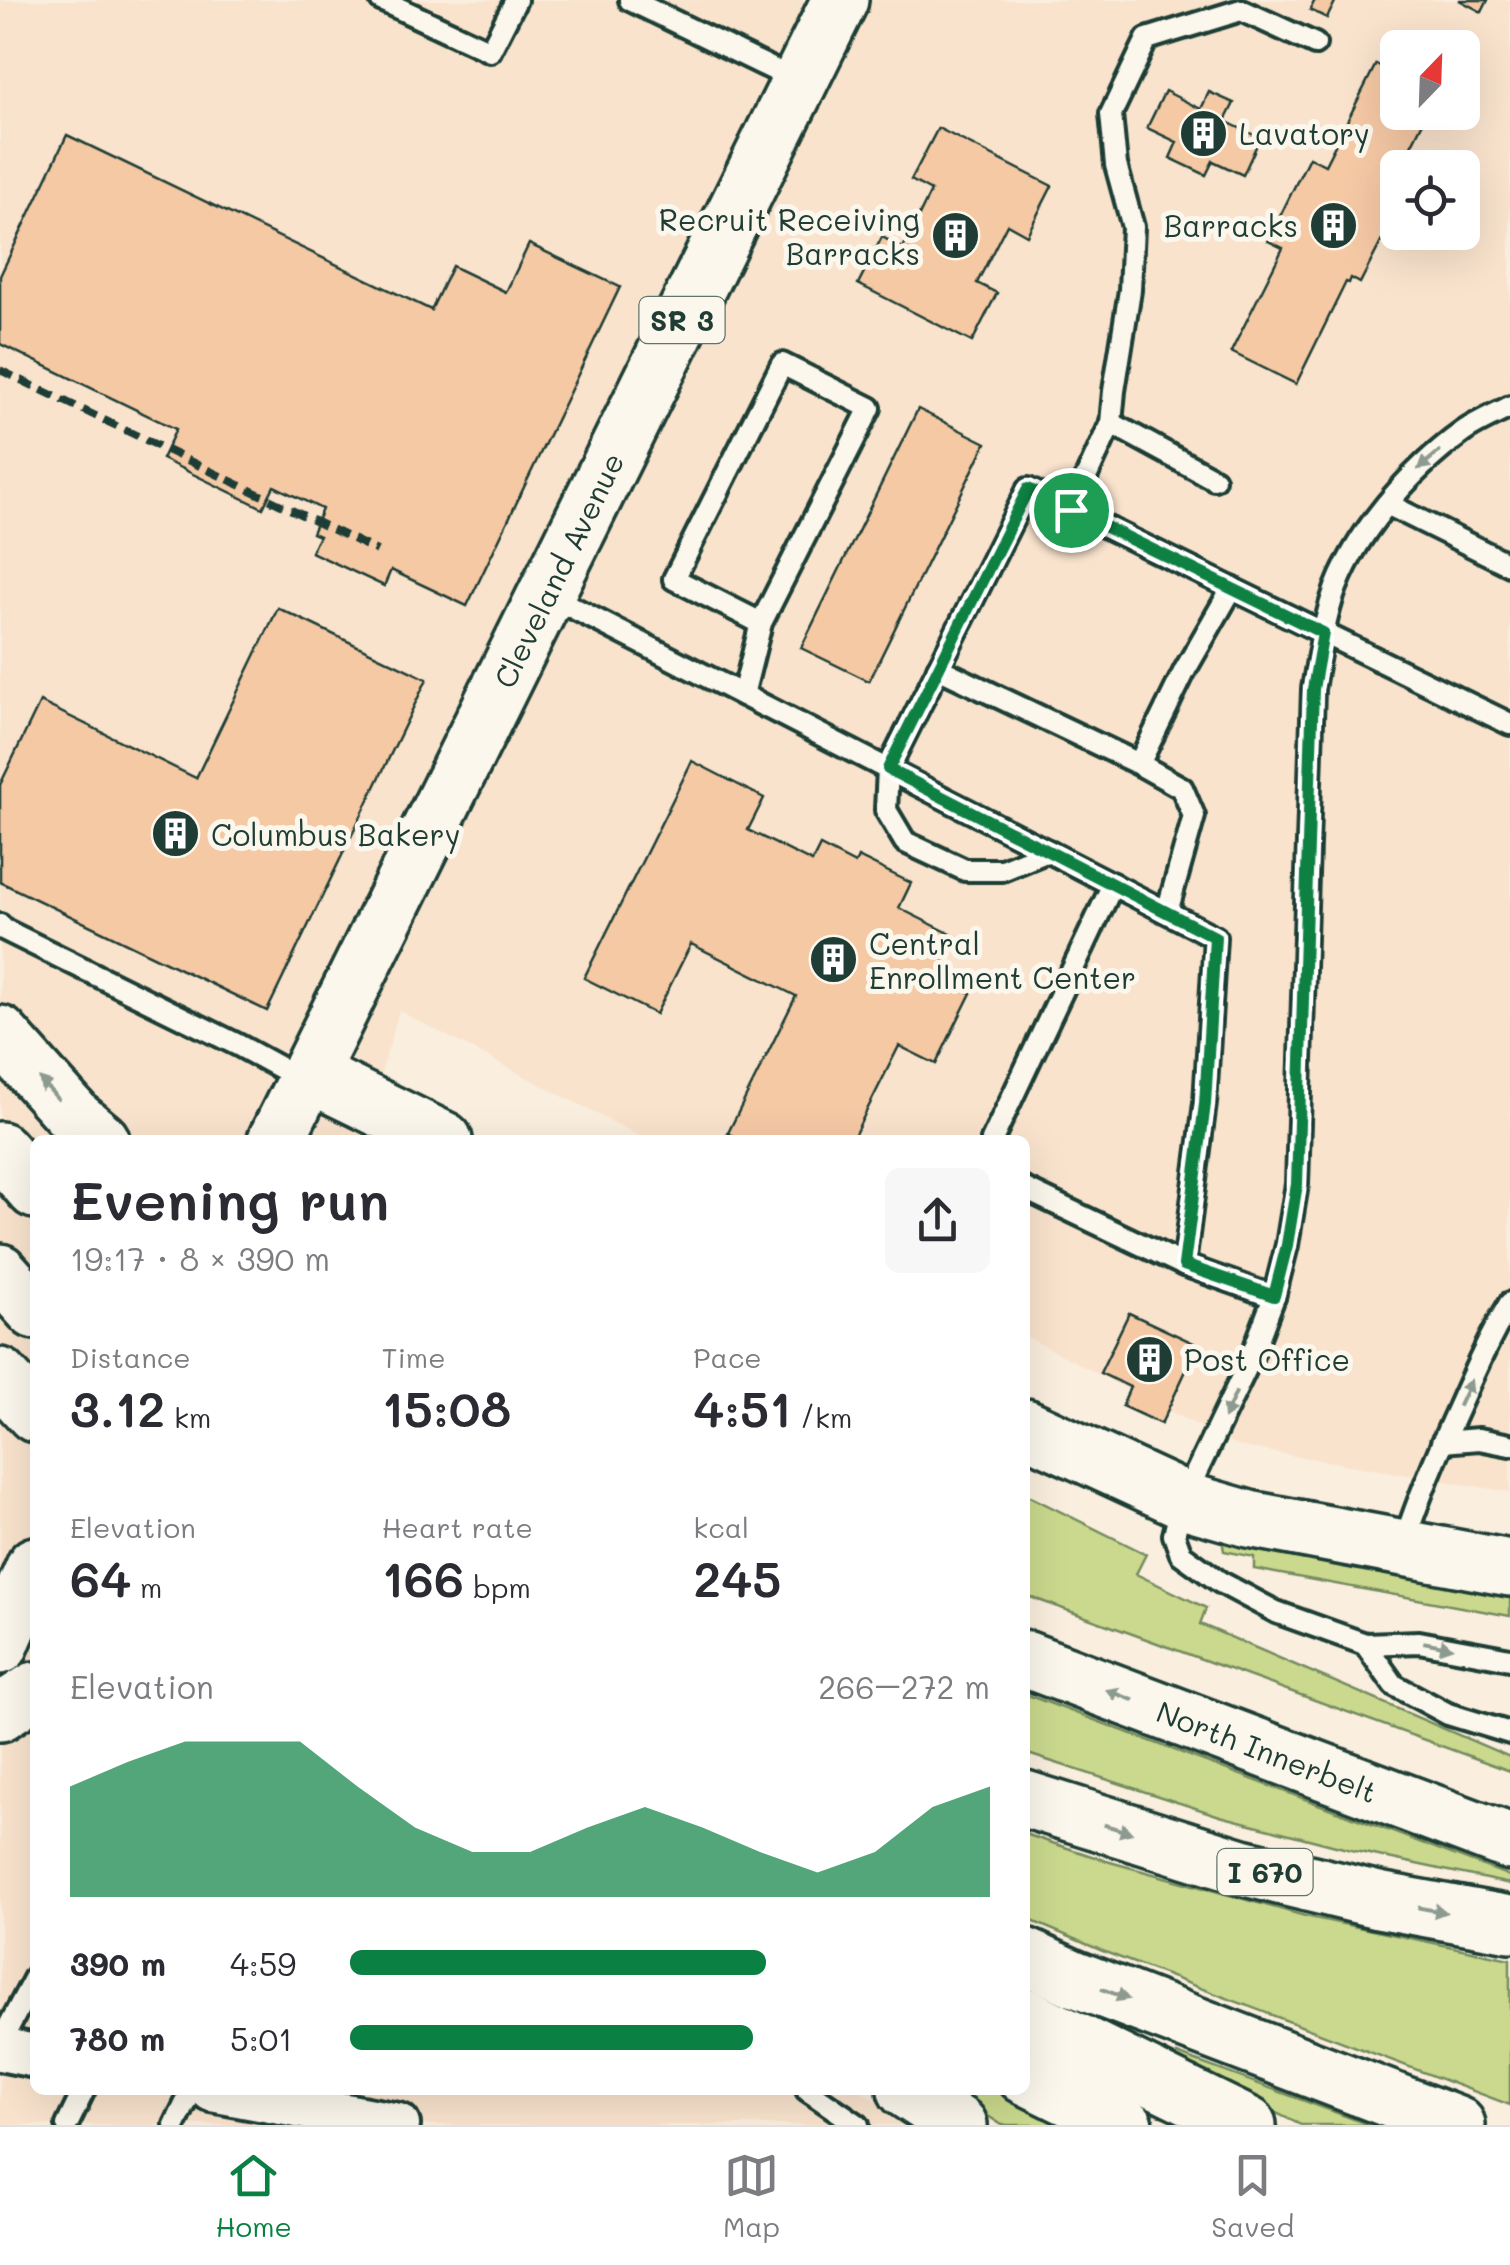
<!DOCTYPE html>
<meta charset="utf-8">
<style>
:root{--surface:#fff;--page:#f7f7f7;--text:#2b2b33;--muted:#7c7c81;--line:#e1e1e2;--accent:#0b8043}
body{margin:0;font-family:Mali,sans-serif;background:var(--page);color:var(--text);height:100vh;display:flex;flex-direction:column;font-size:38px;white-space:nowrap}
*{box-sizing:border-box;margin:0}
p{font-size:32px;color:var(--muted)}
.icon{flex:none;width:55px;height:55px;fill:none;stroke:currentColor;stroke-width:2;stroke-linecap:round;stroke-linejoin:round}
.map{position:relative;flex:1;overflow:hidden}
.panel{position:absolute;left:30px;top:1135px;width:1000px;height:960px;display:flex;flex-direction:column;background:var(--surface);border-radius:15px;box-shadow:0 10px 40px #0002}
.panel>*{flex:none}
.needle{width:65px;rotate:23deg}
.buttons{position:absolute;left:1380px;top:30px;display:grid;gap:20px}
.buttons a{display:grid;place-items:center;width:100px;height:100px;border-radius:15px;background:var(--surface);box-shadow:0 10px 40px #0002;font-size:50px}
.pin{position:absolute;display:grid;place-items:center;width:85px;height:85px;color:#fff;margin:-42px;border:5px solid #fff;border-radius:50%;box-shadow:0 2px 10px #0007}
.round{display:grid;place-items:center;flex:none;width:105px;height:105px;border-radius:15px;background:var(--page)}
.summary{display:flex;align-items:center;justify-content:space-between;height:170px;padding:0 40px}
h1{font-size:55px;font-weight:600;line-height:75px}
.figures{display:grid;grid-template-columns:repeat(3,1fr);gap:15px;height:170px;padding:10px 40px}
.figures div{display:grid;align-content:center}
.figures b{font-size:50px;font-weight:600}
.figures small{font-size:28px;font-weight:400}
.figures p{font-size:28px}
.chart{height:280px;padding:20px 40px}
.chart p{display:flex;justify-content:space-between}
.chart svg{width:100%;height:180px;margin-top:10px;fill:var(--accent);opacity:.7}
ul{padding:0 40px;list-style:none;font-size:32px}
li{display:grid;grid-template-columns:160px 120px 1fr;align-items:center;height:75px}
li i{height:25px;border-radius:12px;background:var(--accent)}
.menu{display:flex;justify-content:space-around;align-items:center;height:140px;border-top:2px solid var(--line);background:var(--surface);font-size:28px;color:var(--muted)}
.menu a{display:grid;justify-items:center;gap:5px}
.menu .current{color:var(--accent)}
.map>svg:first-child{display:block}
.built{fill:#f9e3cd;fill-rule:evenodd}
.green{fill:#cad98d;stroke:#748b60;stroke-width:2.5}
.building{fill:#f6c9a5;stroke:#1f3d34;stroke-width:2.5}
.lines{fill:none;stroke-linecap:round;stroke-linejoin:round}
.lane-casing{stroke:#1f3d34;stroke-width:28}
.street-casing{stroke:#1f3d34;stroke-width:50}
.secondary-casing{stroke:#1f3d34;stroke-width:62}
.primary-casing{stroke:#1f3d34;stroke-width:62}
.highway-casing{stroke:#1f3d34;stroke-width:62}
.lane{stroke:#fbf7ec;stroke-width:20}
.street{stroke:#fbf7ec;stroke-width:42}
.secondary{stroke:#fbf7ec;stroke-width:55}
.primary{stroke:#fbf7ec;stroke-width:55}
.highway{stroke:#fbf7ec;stroke-width:55}
.rail{stroke:#1f3d34;stroke-width:8;stroke-dasharray:15 8;stroke-linecap:butt}
.oneway{fill:#8d9a90}
.route-casing{stroke:#fff;stroke-width:20}
.route{stroke:#0b8043;stroke-width:12}
.labels{text-anchor:middle;dominant-baseline:central;stroke-width:10;stroke-linejoin:round;paint-order:stroke}
.shield{fill:#fbf7ec;stroke:#61756b;stroke-width:2.5}
.shield-label{font-size:28px;font-weight:bold;fill:#1f3d34}
.poi-label{font-size:30px;fill:#1f3d34;stroke:#fbf7ec;text-anchor:start}
.street-label{font-size:30px;fill:#1f3d34;stroke:#fbf7ec}
</style>
<div class="map">
<svg width="1510" height="2125" viewBox="0 0 1510 2125">
<rect width="100%" height="100%" fill="#faeede"/>
<filter id="ink" filterUnits="userSpaceOnUse"><feTurbulence type="fractalNoise" baseFrequency=".01" numOctaves="2"/><feDisplacementMap in="SourceGraphic" scale="20" xChannelSelector="R" yChannelSelector="G"/><feConvolveMatrix kernelMatrix="1 2 1 2 8 2 1 2 1" color-interpolation-filters="sRGB"/></filter>
<g filter="url(#ink)">
<path class="built" d="M0,0H1510V1492L1237,1446L1025,1336V1140H647L399,1011L362,1140H35V2090H859L914,2125H0ZM1398,48H1462V112H1398ZM1398,168H1462V232H1398Z"/>
<g class="green">
<path d="M1025,1494L1146,1554L1136,1574L1206,1608L1200,1624L1510,1757V1771L1025,1595Z"/>
<path d="M1222,1539L1510,1593V1616L1254,1569V1557L1224,1551Z"/>
<path d="M1025,1694L1510,1876V1884L1355,1851L1220,1816L1025,1753Z"/>
<path d="M1025,1834L1110,1862L1305,1916L1510,1959V2105L1105,1952L1025,1918Z"/>
<path d="M1177,2054L1370,2125H1301L1174,2063Z"/>
<path d="M948,2090H998L1068,2125H1002Z"/>
</g>
<g class="building">
<path d="M1315,0H1336L1327,18L1310,10Z"/>
<path d="M1459,0H1488L1482,12Z"/>
<path d="M1376,64L1398,75V112H1428L1400,168H1398V173L1387,194L1391,196L1390,199L1398,203V209L1360,283L1351,278L1349,283L1346,282L1296,384L1231,352L1283,248L1268,241L1309,157L1325,165Z"/>
<path d="M1165,91L1201,109L1209,92L1234,103L1225,121L1260,138L1243,175L1213,161L1206,175L1170,158L1177,142L1147,128Z"/>
<path d="M938,128L1052,186L1027,235L1007,224L977,283L997,293L972,342L858,284L882,237L903,248L931,191L911,180Z"/>
<path d="M67,135L431,310L452,266L506,292L529,244L620,287L467,606L391,570L384,586L311,552L319,536L312,533L322,509L274,486L263,508L162,459L176,429L0,344V276Z"/>
<path d="M918,409L986,443L869,681L801,648Z"/>
<path d="M278,608L427,679L267,1011L0,882V785L40,702L196,778Z"/>
<path d="M692,761L764,798L748,830L812,862L820,846L855,864L858,857L911,883L899,908L957,937L937,976L971,993L936,1064L899,1046L852,1140H742L728,1133L796,996L691,944L656,1014L584,978Z"/>
<path d="M1129,1313L1198,1345L1161,1424L1122,1406L1130,1387L1100,1373Z"/>
</g>
<g class="lines">
<defs>
<g id="lane">
<path d="M381,0L490,51L516,0"/>
<path d="M630,0L797,81"/>
<path d="M1510,407C1494,415 1477,422 1463,432C1410,470 1352,536 1332,599C1323,628 1318,658 1313,689L1297,1184L1287,1245L1274,1297L1251,1358L1183,1500L1174,1535L1181,1554L1220,1582L1276,1612L1365,1644L1419,1642L1510,1659"/>
<path d="M1111,423L1214,479"/>
<path d="M1387,504L1510,565"/>
<path d="M1071,510L1111,423L1114,391L1130,290L1133,227L1116,165L1111,114L1147,39L1241,10L1315,44"/>
<path d="M548,595L1215,937L1205,1103L1184,1265L1025,1189"/>
<path d="M938,668L1139,764"/>
<path d="M743,695L761,623L870,408L782,364L674,579L761,623"/>
<path d="M1048,851L1002,870H965L905,842L886,810L888,769L1028,489L1510,724"/>
<path d="M1167,912L1194,816L1182,788L1139,764L1185,670L1232,588"/>
<path d="M0,925L3,929L238,1045L304,1081"/>
<path d="M992,1140L1113,884"/>
<path d="M1184,1265L1274,1297"/>
<path d="M1442,1442L1479,1439L1510,1445"/>
<path d="M1403,1546C1418,1498 1437,1454 1458,1408C1474,1372 1490,1336 1510,1303"/>
<path d="M1365,1644L1394,1685L1448,1714L1510,1733"/>
<path d="M4,2050L9,2026L35,1977"/>
<path d="M807,2090L858,2125"/>
<path d="M67,2125L84,2090"/>
<path d="M175,2125L192,2090"/>
</g>
<g id="street">
<path d="M0,2049L35,2056"/>
<path d="M212,2090L398,2125"/>
</g>
<g id="secondary">
<path d="M309,1074L444,1140"/>
<path d="M1025,1427L1183,1500L1249,1519L1510,1568"/>
</g>
<g id="primary">
<path d="M276,1140L840,0"/>
<path d="M0,1646L35,1565"/>
<path d="M0,1713L35,1690"/>
</g>
<g id="highway">
<path d="M0,1034L76,1119L101,1140"/>
<path d="M0,1150L35,1190"/>
<path d="M0,1272L35,1311"/>
<path d="M0,1376L35,1414"/>
<path d="M1025,1659L1510,1842"/>
<path d="M1025,1799L1242,1867L1378,1900L1510,1924"/>
<path d="M1025,1956L1073,1978L1457,2125"/>
<path d="M1025,2016L1248,2125"/>
<path d="M1025,2076L1125,2125"/>
<path d="M906,2090L959,2125"/>
</g>
</defs>
<use href="#lane" class="lane-casing"/>
<use href="#street" class="street-casing"/>
<use href="#secondary" class="secondary-casing"/>
<use href="#primary" class="primary-casing"/>
<use href="#highway" class="highway-casing"/>
<use href="#lane" class="lane"/>
<use href="#street" class="street"/>
<use href="#secondary" class="secondary"/>
<use href="#primary" class="primary"/>
<use href="#highway" class="highway"/>
<path class="rail" d="M0,370L377,551"/>
</g>
<defs><path id="oneway-solid" d="M-6-.8H1V-3.2L6.5 0L1 3.2V.8H-6Z" transform="scale(2.5)"/></defs>
<g class="oneway">
<use href="#oneway-solid" transform="translate(1429 460) rotate(140)"/>
<use href="#oneway-solid" transform="translate(49 1089) rotate(-132)"/>
<use href="#oneway-solid" transform="translate(1465 1393) rotate(-65)"/>
<use href="#oneway-solid" transform="translate(1230 1405) rotate(115)"/>
<use href="#oneway-solid" transform="translate(1438 1645) rotate(11)"/>
<use href="#oneway-solid" transform="translate(1120 1695) rotate(-159)"/>
<use href="#oneway-solid" transform="translate(1118 1829) rotate(17)"/>
<use href="#oneway-solid" transform="translate(1432 1910) rotate(10)"/>
<use href="#oneway-solid" transform="translate(1115 1994) rotate(21)"/>
</g>
</g>
<g class="lines" filter="url(#ink)">
<defs>
<path id="route" d="M1028,489L1323,633L1313,689L1297,1184L1287,1245L1274,1296L1184,1265L1205,1104L1215,937L888,769Z"/>
</defs>
<use href="#route" class="route-casing"/>
<use href="#route" class="route"/>
</g>
<defs>
<symbol id="building-disc" viewBox="-11 -11 22 22"><circle r="9.5" fill="#1f3d34" stroke="#fbf7ec"/><path d="M-4-6H4V6H1V3H-1V6H-4ZM-2.5-4.3h1.7v1.8h-1.7ZM.8-4.3h1.7v1.8H.8ZM-2.5-1h1.7V.8h-1.7ZM.8-1h1.7V.8H.8Z" fill="#fff"/></symbol>
</defs>
<g fill-rule="evenodd">
<use href="#building-disc" x="1176" y="106" width="55" height="55"/>
<use href="#building-disc" x="1306" y="198" width="55" height="55"/>
<use href="#building-disc" x="928" y="208" width="55" height="55"/>
<use href="#building-disc" x="148" y="806" width="55" height="55"/>
<use href="#building-disc" x="806" y="932" width="55" height="55"/>
<use href="#building-disc" x="1122" y="1332" width="55" height="55"/>
</g>
<g class="labels">
<g class="shield">
<rect x="639.5" y="297" width="85" height="46" rx="8"/>
<rect x="1217.5" y="1849" width="95" height="46" rx="8"/>
</g>
<g class="shield-label">
<text x="682" y="320">SR 3</text>
<text x="1265" y="1872">I 670</text>
</g>
<g class="poi-label">
<text x="1239" y="133">Lavatory</text>
<text x="920" y="219" text-anchor="end">Recruit Receiving<tspan x="920" dy="34">Barracks</tspan></text>
<text x="1298" y="225" text-anchor="end">Barracks</text>
<text x="211" y="834">Columbus Bakery</text>
<text x="869" y="943">Central<tspan x="869" dy="34">Enrollment Center</tspan></text>
<text x="1184" y="1359">Post Office</text>
</g>
<g class="street-label">
<text transform="translate(558 570) rotate(-64)">Cleveland Avenue</text>
<text transform="translate(1267 1751) rotate(21)">North Innerbelt</text>
</g>
</g>
</svg>
<div class="buttons">
<a><svg class="needle" viewBox="-14 -14 28 28"><path d="M0-13l5 13h-10z" fill="#e53935"/><path d="M0 13l5-13h-10z" fill="#7c7c81"/></svg></a>
<a><svg class="icon" aria-label="locate" viewBox="0 0 24 24"><circle cx="12" cy="12" r="6"/><path d="M12 2v4M12 18v4M2 12h4M18 12h4"/></svg></a>
</div>
<div class="pin" style="left:1071px;top:510px;background:#1e9e55"><svg class="icon" aria-label="arrive" viewBox="0 0 24 24"><path d="M6 21V4h12l-3 4 3 4H6"/></svg></div>
<section class="panel">
<div class="summary"><div><h1>Evening run</h1><p>19:17 · 8 × 390 m</p></div><a class="round"><svg class="icon" aria-label="share" viewBox="0 0 24 24"><path d="M12 15V3M7 8l5-5 5 5M5 13v7h14v-7"/></svg></a></div>
<div class="figures">
<div><p>Distance</p><b>3.12<small> km</small></b></div>
<div><p>Time</p><b>15:08</b></div>
<div><p>Pace</p><b>4:51<small> /km</small></b></div>
</div>
<div class="figures">
<div><p>Elevation</p><b>64<small> m</small></b></div>
<div><p>Heart rate</p><b>166<small> bpm</small></b></div>
<div><p>kcal</p><b>245</b></div>
</div>
<div class="chart"><p><span>Elevation</span>266–272 m</p>
<svg viewBox="0 0 160 44" preserveAspectRatio="none"><path d="M0 44V17L10 11L20 6L30 6L40 6L50 17L60 27L70 33L80 33L90 27L100 22L110 27L120 33L130 38L140 33L150 22L160 17V44z"/></svg>
</div>
<ul>
<li><b>390 m</b>4:59<i style="width:65%"></i></li>
<li><b>780 m</b>5:01<i style="width:63%"></i></li>
</ul>
</section>
</div>
<nav class="menu">
<a class="current"><svg class="icon" aria-label="home" viewBox="0 0 24 24"><path d="M3 11l9-7 9 7M6 9v11h12V9"/></svg>Home</a>
<a><svg class="icon" aria-label="map" viewBox="0 0 24 24"><path d="M3 6l6-2 6 2 6-2v14l-6 2-6-2-6 2zM9 4v14M15 6v14"/></svg>Map</a>
<a><svg class="icon" aria-label="saved" viewBox="0 0 24 24"><path d="M7 4h10v16l-5-4-5 4z"/></svg>Saved</a>
</nav>
